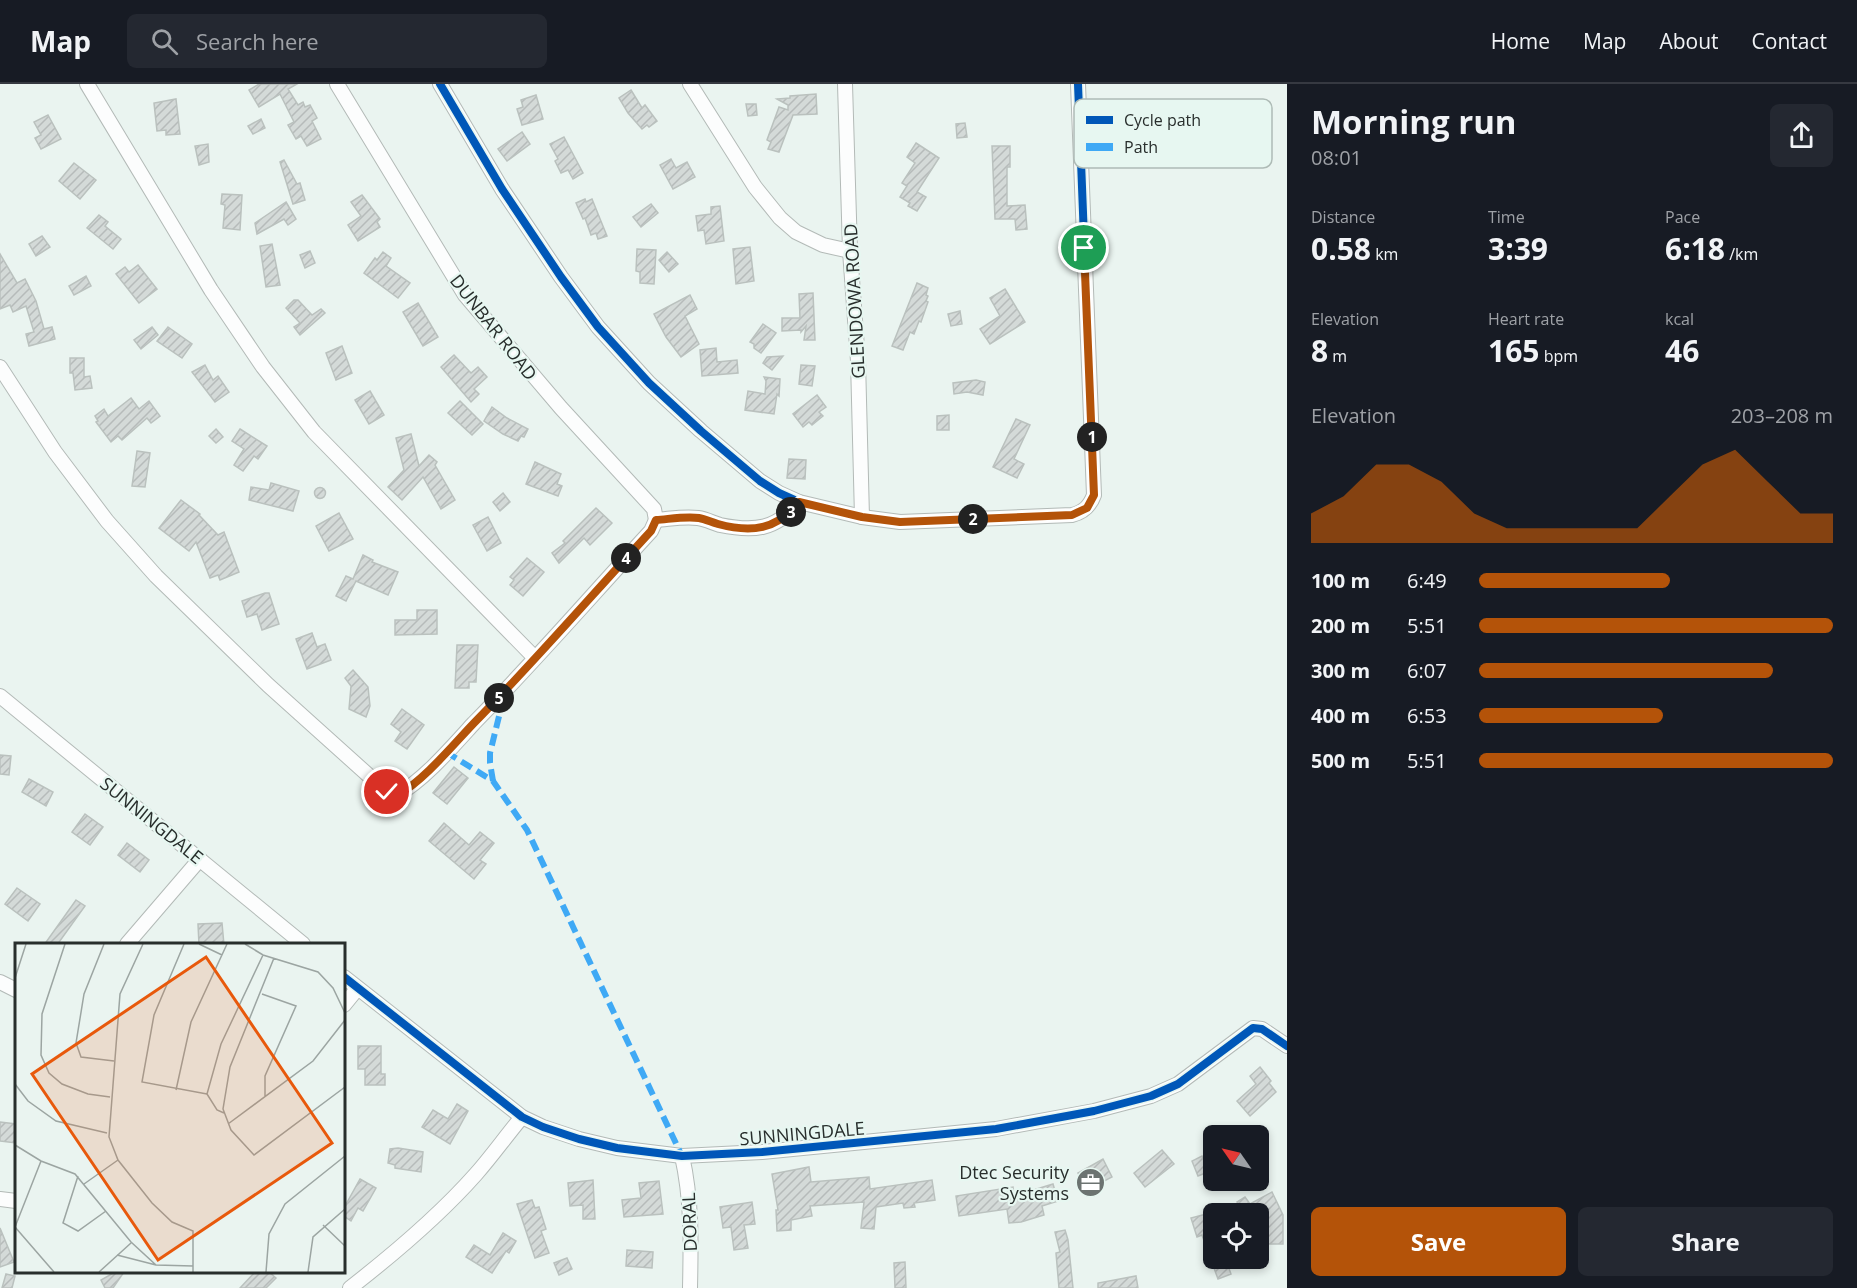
<!DOCTYPE html>
<meta charset="utf-8">
<style>
:root{--surface:#171b24;--page:#242831;--text:#f1f3f6;--muted:#9ea1a6;--line:#363941;--accent:#b45309}
body{margin:0;font-family:"Open Sans",sans-serif;background:var(--page);color:var(--text);height:100vh;display:flex;flex-direction:column;font-size:22px;white-space:nowrap}
*{box-sizing:border-box;margin:0}
p{font-size:20px;color:var(--muted)}
.icon{flex:none;width:33px;height:33px;fill:none;stroke:currentColor;stroke-width:2;stroke-linecap:round;stroke-linejoin:round}
.map{position:relative;flex:1;overflow:hidden}
.drawer{display:flex;flex-direction:column;background:var(--surface);width:570px}
.drawer>*{flex:none}
.needle{width:39px;rotate:304deg}
.buttons{position:absolute;left:1203px;top:1041px;display:grid;gap:12px}
.buttons a{display:grid;place-items:center;width:66px;height:66px;border-radius:9px;background:var(--surface);box-shadow:0 3px 9px #0003;font-size:30px}
.pin{position:absolute;display:grid;place-items:center;width:51px;height:51px;color:#fff;margin:-26px;border:3px solid #fff;border-radius:50%;box-shadow:0 2px 6px #0007}
.km{position:absolute;width:30px;height:30px;margin:-15px;border-radius:50%;background:#222;color:#fff;font-size:16px;line-height:30px;text-align:center}
.round{display:grid;place-items:center;flex:none;width:63px;height:63px;border-radius:9px;background:var(--page)}
.head{display:flex;align-items:center;justify-content:space-between;height:102px;padding:0 24px}
h1{font-size:33px;font-weight:700;line-height:45px}
.metrics{display:grid;grid-template-columns:repeat(3,1fr);gap:9px;height:102px;padding:6px 24px}
.metrics div{display:grid;align-content:center}
.metrics b{font-size:30px;font-weight:700}
.metrics small{font-size:16px;font-weight:400}
.metrics p{font-size:16px}
.chart{height:168px;padding:12px 24px}
.chart p{display:flex;justify-content:space-between}
.chart svg{width:100%;height:108px;margin-top:6px;fill:var(--accent);opacity:.7}
.cta{display:flex;gap:12px;margin-top:auto;padding:12px 24px}
.cta a{flex:1;height:69px;border-radius:9px;background:var(--accent);color:#fff;font-size:24px;font-weight:700;line-height:69px;text-align:center}
.cta a+a{background:var(--page);color:var(--text)}
ul{padding:0 24px;list-style:none;font-size:20px}
li{display:grid;grid-template-columns:96px 72px 1fr;align-items:center;height:45px}
li i{height:15px;border-radius:8px;background:var(--accent)}
header{display:flex;align-items:center;gap:36px;box-sizing:border-box;height:84px;padding:0 30px;background:var(--surface);border-bottom:2px solid var(--line)}
header strong{font-size:28px}
nav{display:flex;gap:33px;margin-inline-start:auto;font-size:21px}
.search{width:420px;height:54px;background:var(--page);display:flex;align-items:center;gap:15px;box-sizing:border-box;padding:0 21px;border-radius:9px;color:var(--muted);font-size:22px}
main{display:flex;flex:1;min-height:0}
.map>svg:first-child{display:block}
.building{fill:url(#building-hatch);stroke:#bac1be;stroke-width:1.5}
.lines{fill:none;stroke-linecap:round;stroke-linejoin:round}
.minor-casing{stroke:#b3bab7;stroke-width:16}
.minor{stroke:#fcfdfd;stroke-width:14}
.quiet{stroke:#3fa9f5;stroke-width:6;stroke-dasharray:12 6;stroke-linecap:butt}
.cycleway-casing{stroke:#e7f7f1;stroke-width:11}
.cycleway{stroke:#0057b8;stroke-width:8}
.route-casing{stroke:#fff;stroke-width:12}
.route{stroke:#b45309;stroke-width:8}
.labels{text-anchor:middle;dominant-baseline:central;stroke-width:4.5;stroke-linejoin:round;paint-order:stroke}
.street-label{font-size:18px;fill:#282e2c;stroke:#e7f7f1}
.poi-label{font-size:18px;fill:#282e2c;stroke:#e7f7f1;text-anchor:end}
.inset-road{fill:none;stroke:#9ca5a2;stroke-width:1.5}
.view{fill:#e8590c;fill-opacity:0.15;stroke:#e8590c;stroke-width:3}
.inset-edge{fill:none;stroke:#282e2c;stroke-width:3}
.key{fill:#e7f7f1;stroke:#aebbb6;stroke-width:1.5}
.key-label{font-size:16px;fill:#282e2c}
</style>
<header>
<strong>Map</strong>
<div class="search"><svg class="icon" aria-label="search" viewBox="0 0 24 24"><circle cx="10" cy="10" r="6"/><path d="M15 15l6 6"/></svg>Search here</div>
<nav><a>Home</a><a>Map</a><a>About</a><a>Contact</a></nav>
</header>
<main>
<div class="map">
<svg width="1287" height="1204" viewBox="0 0 1287 1204">
<defs>
<pattern id="building-hatch" width="6" height="6" patternUnits="userSpaceOnUse" patternTransform="scale(1.5)"><rect width="6" height="6" fill="#d4dad8"/><path d="M-1 1l2-2M0 6l6-6M5 7l2-2" fill="none" stroke="#b6bbba"/></pattern>
</defs>
<rect width="100%" height="100%" fill="#eaf4f0"/>
<g class="building">
<path d="M259,0H297L288,5L298,21L303,18L305,23L310,21L317,34L312,37L321,55L307,62L301,52L296,55L288,41L294,38L280,10L259,23L249,6Z"/>
<path d="M631,6L642,24L645,21L657,37L649,43L647,41L642,45L628,29L619,14Z"/>
<path d="M816,10L817,30L793,31L779,68L768,65L771,58L767,56L779,23L788,26V21L777,15L790,14V12Z"/>
<path d="M536,11L543,35L522,41L517,25L523,23L521,16Z"/>
<path d="M176,15L180,50L166,51V46L157,47L154,19Z"/>
<path d="M746,20H756L757,31L748,32Z"/>
<path d="M48,31L61,55L41,65L35,54L41,51L34,38Z"/>
<path d="M261,35L265,44L253,50L248,42Z"/>
<path d="M965,39L967,53L957,54L956,40Z"/>
<path d="M522,48L530,60L507,77L498,65Z"/>
<path d="M564,53L583,89L573,95L568,86L561,89L555,77L558,75L550,60Z"/>
<path d="M916,59L939,74L917,108L926,113L917,127L908,122L910,119L900,113L907,102L902,99L915,79L907,73Z"/>
<path d="M208,60L209,78L199,81L195,62Z"/>
<path d="M992,62H1010V83H1007V122L1025,121L1027,145L1016,146L1015,135H995Z"/>
<path d="M671,75L676,84L687,78L695,93L673,105L660,81Z"/>
<path d="M284,76L297,100L300,99L305,116L293,120L280,78Z"/>
<path d="M74,79L96,96L80,115L59,97Z"/>
<path d="M222,110L242,111L240,146L223,144L225,121L221,120Z"/>
<path d="M362,111L380,135L377,138L380,143L358,157L348,141L361,132L351,118Z"/>
<path d="M585,115L586,118L592,115L607,152L598,155L596,149L591,151L585,134L583,135L576,119Z"/>
<path d="M286,118L296,135L288,141L284,135L257,150L255,139Z"/>
<path d="M651,120L658,129L641,143L633,133Z"/>
<path d="M720,122L724,157L706,160L704,146L698,147L696,132L711,130V123Z"/>
<path d="M99,131L108,138L105,142L121,155L113,165L87,144Z"/>
<path d="M42,152L50,163L36,172L29,160Z"/>
<path d="M272,160L280,201L266,203L260,162Z"/>
<path d="M750,163L754,197L736,200L733,165Z"/>
<path d="M637,165L656,166L654,200L640,199V188L636,187Z"/>
<path d="M310,167L315,179L305,184L300,171Z"/>
<path d="M383,168L391,174L386,182L410,199L398,214L364,189L375,174L377,176Z"/>
<path d="M667,168L678,180L669,188L659,176Z"/>
<path d="M0,170L17,199L25,195L36,217L44,245L52,243L55,255L29,262L26,250L34,248L26,222L13,228L10,221L0,225Z"/>
<path d="M138,181L157,205L139,219L116,190L125,183L129,188Z"/>
<path d="M86,192L91,202L74,211L69,202Z"/>
<path d="M917,199L928,204L926,211L928,212L926,217L928,218L921,238L919,237L914,250L910,248L903,266L892,262Z"/>
<path d="M1005,205L1025,238L990,260L980,245L1000,232L990,214Z"/>
<path d="M813,209L815,256H804L806,242L801,248V246L782,247V234H800L799,210Z"/>
<path d="M690,211L697,225L685,232L699,260L681,273L666,253L654,230Z"/>
<path d="M294,216H298L312,231L321,225L325,229L300,251L294,243L300,239L286,224Z"/>
<path d="M418,219L438,253L423,262L403,228Z"/>
<path d="M960,227L962,240L951,242L948,230Z"/>
<path d="M763,240L776,249L761,269L754,264V260L750,258Z"/>
<path d="M152,243L158,251L141,265L134,256Z"/>
<path d="M168,243L192,260L182,274L157,257Z"/>
<path d="M342,262L352,289L336,296L326,269Z"/>
<path d="M716,264L717,278L737,276L738,289L702,292L700,266Z"/>
<path d="M454,271L471,289L478,283L487,293L474,305L479,310L471,318L441,283Z"/>
<path d="M783,272L772,286L763,279L767,273Z"/>
<path d="M70,274H84V293L90,292L92,304L75,306L73,289H70Z"/>
<path d="M205,281L213,296L218,292L229,308L215,318L192,288Z"/>
<path d="M801,281L815,282L812,302L799,300Z"/>
<path d="M764,293L780,295L779,312L777,310L774,330L745,326L748,307L765,310L766,297Z"/>
<path d="M976,296L985,298L983,311L967,308L954,310L953,299Z"/>
<path d="M370,307L384,331L369,340L355,316Z"/>
<path d="M817,311L826,323L819,328L823,332L812,341L809,338L803,343L793,330Z"/>
<path d="M131,314L139,325L149,317L160,332L151,339L147,334L122,356L118,352L111,358L96,338L98,337L95,332L104,325L108,332Z"/>
<path d="M460,317L483,340L472,351L448,329Z"/>
<path d="M492,323L507,334L528,345L524,353L521,352L518,357L503,350L484,337Z"/>
<path d="M949,331V346H937V332Z"/>
<path d="M1016,335L1030,341L1014,375L1024,380L1017,394L993,383Z"/>
<path d="M216,345L223,353L216,359L209,352Z"/>
<path d="M240,345L267,362L258,375L254,372L243,387L234,381L244,365L232,357Z"/>
<path d="M411,350L419,382L429,371L437,378L435,381L455,416L441,425L423,393L402,416L388,403L404,386L396,354Z"/>
<path d="M137,367L150,369L145,403L132,402Z"/>
<path d="M789,375L806,376L805,395L787,394Z"/>
<path d="M535,378L561,390L557,400L562,402L558,412L526,400Z"/>
<path d="M271,399L299,407L293,427L249,416L251,403L269,406Z"/>
<circle cx="320" cy="409" r="5.5"/>
<path d="M503,409L510,418L500,427L493,418Z"/>
<path d="M181,416L200,430L199,431L218,451L224,448L239,488L220,496L218,491L210,494L196,458L189,467L159,444Z"/>
<path d="M596,424L612,439L590,461L584,454L559,479L552,469L565,459L563,457Z"/>
<path d="M339,429L353,455L329,467L316,442Z"/>
<path d="M488,433L501,459L487,467L473,441Z"/>
<path d="M363,471L373,476L372,478L398,488L388,511L356,497L346,517L336,512L346,492L353,495Z"/>
<path d="M527,474L544,488L523,512L510,501L514,496L510,493Z"/>
<path d="M265,509H269L279,540L262,546L257,530L247,533L242,517Z"/>
<path d="M417,526H437V550L395,551V536H417Z"/>
<path d="M312,549L317,563L325,560L331,576L307,585L296,555Z"/>
<path d="M457,561H478L476,598H469V604H455Z"/>
<path d="M353,586L368,603L370,622L366,633L349,625L351,602L345,594Z"/>
<path d="M402,625L424,641L407,665L395,657L401,648L391,640Z"/>
<path d="M0,671L11,672L9,691L0,690Z"/>
<path d="M454,683L468,694L447,720L433,709Z"/>
<path d="M29,695L53,708L46,722L22,708Z"/>
<path d="M85,730L103,743L90,761L72,748Z"/>
<path d="M444,739L469,761L480,748L494,759L480,776L486,780L474,795L429,757Z"/>
<path d="M127,759L149,776L140,788L118,771Z"/>
<path d="M17,804L40,820L28,837L5,820Z"/>
<path d="M76,816L85,822L57,861H44Z"/>
<path d="M222,839L224,861H199L198,840Z"/>
<path d="M358,962H381V990H385V1001H365V985H358Z"/>
<path d="M1260,983L1271,997L1269,999L1276,1008L1250,1032L1237,1017L1256,1000L1250,992Z"/>
<path d="M457,1020L468,1027L450,1060L422,1043L433,1026L448,1035Z"/>
<path d="M0,1038L16,1040V1059L0,1057Z"/>
<path d="M398,1064L423,1068L421,1088L395,1084V1081L388,1079L390,1065Z"/>
<path d="M1162,1066L1174,1080L1145,1103L1134,1089Z"/>
<path d="M1202,1072L1208,1088L1198,1092L1192,1077Z"/>
<path d="M1103,1075L1112,1093L1087,1106L1078,1089Z"/>
<path d="M809,1083L811,1098L869,1093L870,1105L932,1096L935,1116L914,1119L915,1123L904,1124L903,1119L876,1123L874,1145L861,1144L864,1118L810,1122L812,1132L791,1136V1146L777,1147L776,1126H778L772,1090Z"/>
<path d="M360,1095L376,1104L363,1127L358,1124L351,1137L344,1132V1124Z"/>
<path d="M593,1096L595,1135H583V1121L570,1122L568,1099Z"/>
<path d="M659,1097L663,1130L624,1133L622,1116L641,1114L639,1099Z"/>
<path d="M1053,1100L1058,1117L1042,1122L1044,1131L1021,1138L1009,1139L1007,1125L959,1132L956,1112L1013,1103L1014,1112Z"/>
<path d="M1272,1108L1283,1131V1160H1267V1136L1261,1124L1255,1128L1256,1130H1233L1241,1125L1237,1118L1245,1113L1250,1120Z"/>
<path d="M532,1116L535,1124L539,1123L546,1145L541,1147L549,1169L535,1174L517,1120Z"/>
<path d="M752,1118L755,1140L744,1141L748,1164L734,1166L731,1143L723,1144L720,1123Z"/>
<path d="M1214,1128V1174H1246V1176L1228,1182L1231,1190L1218,1195L1202,1151L1197,1153L1191,1134Z"/>
<path d="M0,1144L14,1178L0,1183Z"/>
<path d="M1065,1146L1068,1156L1073,1204H1059L1056,1169L1060,1168L1055,1148Z"/>
<path d="M503,1149L516,1157L509,1169L506,1167L492,1189L466,1173L474,1161L490,1171Z"/>
<path d="M627,1166L653,1168L652,1184L626,1182Z"/>
<path d="M567,1174L572,1185L559,1191L554,1179Z"/>
<path d="M905,1178L906,1204H895L894,1179Z"/>
<path d="M115,1188H124L113,1204H105L101,1196Z"/>
<path d="M255,1188H269L276,1194L266,1204H240Z"/>
<path d="M6,1190L15,1192L12,1204H2Z"/>
<path d="M1136,1192L1138,1204H1098V1199Z"/>
</g>
<g class="lines">
<defs>
<g id="minor">
<path d="M87,0L211,206L263,283L314,348L535,574"/>
<path d="M337,0L465,211L561,324L654,425L656,436"/>
<path d="M440,0L502,105L561,193L598,243L649,299L701,347L760,397L779,409L799,418L862,433L900,438L1072,431C1084,428 1090,422 1094,411L1078,0"/>
<path d="M690,0L755,103L780,134L796,148L823,161L850,167"/>
<path d="M845,0L850,167L858,277L862,433"/>
<path d="M0,283L55,368L107,437L156,492L268,601L387,708L397,711C424,696 453,662 474,639C535,577 592,511 651,447L656,436"/>
<path d="M656,436C670,435 684,432 698,434C706,435 713,439 720,441C754,448 776,446 799,418"/>
<path d="M0,612L303,860"/>
<path d="M127,860L200,775"/>
<path d="M344,893L522,1033L543,1043L579,1055L617,1064L682,1072L762,1068L996,1045L1094,1027L1151,1012L1178,1000L1253,944L1262,945L1287,962"/>
<path d="M0,898L16,906"/>
<path d="M344,921L357,905"/>
<path d="M682,1072C692,1116 691,1159 690,1204"/>
<path d="M0,1115L16,1117"/>
<path d="M350,1204C395,1169 438,1133 476,1090C492,1072 506,1052 522,1033"/>
</g>
</defs>
<use href="#minor" class="minor-casing"/>
<use href="#minor" class="minor"/>
<g class="quiet">
<path d="M446,668L493,697L527,746L682,1072"/>
<path d="M493,697L490,679V669L505,608"/>
</g>
<defs>
<g id="cycleway">
<path d="M440,0L502,105L561,193L598,243L649,299L701,347L760,397L779,409L799,418L862,433L900,438L1072,431C1084,428 1090,422 1094,411L1078,0"/>
<path d="M344,893L522,1033L543,1043L579,1055L617,1064L682,1072L762,1068L996,1045L1094,1027L1151,1012L1178,1000L1253,944L1262,945L1287,962"/>
</g>
</defs>
<use href="#cycleway" class="cycleway-casing"/>
<use href="#cycleway" class="cycleway"/>
</g>
<g class="lines">
<defs>
<path id="route" d="M387,708L398,711C425,695 452,662 474,639C535,577 592,511 651,447L656,436C670,435 686,432 699,434C705,435 711,438 718,440C751,449 777,446 799,418L862,433L900,438L1072,431L1087,424L1094,411L1084,164"/>
</defs>
<use href="#route" class="route-casing"/>
<use href="#route" class="route"/>
</g>
<defs>
<symbol id="office-disc" viewBox="-11 -11 22 22"><circle r="9.5" fill="#6c7371" stroke="#e7f7f1"/><path d="M-6-3h4V-5.5h4V-3h4V5H-6ZM-1-4.5V-3h2v-1.5ZM-6 0V1H6V0Z" fill="#fff"/></symbol>
</defs>
<g fill-rule="evenodd">
<use href="#office-disc" x="1074" y="1082" width="33" height="33"/>
</g>
<g class="labels">
<g class="street-label">
<text transform="translate(854 217) rotate(-93)">GLENDOWA ROAD</text>
<text transform="translate(494 243) rotate(52)">DUNBAR ROAD</text>
<text transform="translate(152 736) rotate(39)">SUNNINGDALE</text>
<text transform="translate(802 1049) rotate(-5)">SUNNINGDALE</text>
<text transform="translate(689 1138) rotate(-92)">DORAL</text>
</g>
<g class="poi-label">
<text x="1069" y="1088">Dtec Security<tspan x="1069" dy="21">Systems</tspan></text>
</g>
</g>
<g transform="translate(15 859)">
<rect width="330" height="330" fill="#eaf4f0"/>
<path class="inset-road" d="M50,1L27,71L26,112L34,130L47,141L73,151L95,154M89,1L69,51L61,100L66,114L99,118M128,1L105,51L94,194L103,217L137,260L157,279L178,288V329M169,1L139,72L127,139L192,151M184,1L207,12M230,1L248,12L303,29L318,45L330,70M259,15L215,124L208,166L216,187L239,212L330,144M0,35L11,1M247,51L281,63L250,133V153M0,141L13,158L41,178L92,190M161,147L176,79L212,1M192,151L206,101L248,12M192,151L202,167L209,170M213,181L298,118L330,77M0,202L26,218L60,231L116,299L141,322L178,323M63,233L48,280L63,288L91,268M69,241L103,217M308,282L330,303M0,284L26,218M0,284L39,329M102,312L141,322M84,329L116,300M251,329L254,291L270,261L330,213M293,329L298,294L330,266"/>
<path class="view" d="M191,14L317,200L143,317L17,131Z"/>
<rect width="330" height="330" class="inset-edge"/>
</g>
<rect x="1074" y="15" width="198" height="69" rx="9" class="key"/>
<rect x="1086" y="32" width="27" height="8" fill="#0057b8"/>
<rect x="1086" y="59" width="27" height="8" fill="#3fa9f5"/>
<g class="key-label">
<text x="1124" y="42">Cycle path</text>
<text x="1124" y="69">Path</text>
</g>
</svg>
<div class="buttons">
<a><svg class="needle" viewBox="-14 -14 28 28"><path d="M0-13l5 13h-10z" fill="#e53935"/><path d="M0 13l5-13h-10z" fill="#9ea1a6"/></svg></a>
<a><svg class="icon" aria-label="locate" viewBox="0 0 24 24"><circle cx="12" cy="12" r="6"/><path d="M12 2v4M12 18v4M2 12h4M18 12h4"/></svg></a>
</div>
<div class="pin" style="left:1084px;top:164px;background:#1e9e55"><svg class="icon" aria-label="arrive" viewBox="0 0 24 24"><path d="M6 21V4h12l-3 4 3 4H6"/></svg></div>
<div class="pin" style="left:387px;top:708px;background:#d93025"><svg class="icon" aria-label="check" viewBox="0 0 24 24"><path d="M5 12l5 5 9-10"/></svg></div>
<b class="km" style="left:1092px;top:353px">1</b>
<b class="km" style="left:973px;top:435px">2</b>
<b class="km" style="left:791px;top:428px">3</b>
<b class="km" style="left:626px;top:474px">4</b>
<b class="km" style="left:499px;top:614px">5</b>
</div>
<section class="drawer">
<div class="head"><div><h1>Morning run</h1><p>08:01</p></div><a class="round"><svg class="icon" aria-label="share" viewBox="0 0 24 24"><path d="M12 15V3M7 8l5-5 5 5M5 13v7h14v-7"/></svg></a></div>
<div class="metrics">
<div><p>Distance</p><b>0.58<small> km</small></b></div>
<div><p>Time</p><b>3:39</b></div>
<div><p>Pace</p><b>6:18<small> /km</small></b></div>
</div>
<div class="metrics">
<div><p>Elevation</p><b>8<small> m</small></b></div>
<div><p>Heart rate</p><b>165<small> bpm</small></b></div>
<div><p>kcal</p><b>46</b></div>
</div>
<div class="chart"><p><span>Elevation</span>203–208 m</p>
<svg viewBox="0 0 160 44" preserveAspectRatio="none"><path d="M0 44V32L10 25L20 12L30 12L40 19L50 32L60 38L70 38L80 38L90 38L100 38L110 25L120 12L130 6L140 19L150 32L160 32V44z"/></svg>
</div>
<ul>
<li><b>100 m</b>6:49<i style="width:54%"></i></li>
<li><b>200 m</b>5:51<i style="width:100%"></i></li>
<li><b>300 m</b>6:07<i style="width:83%"></i></li>
<li><b>400 m</b>6:53<i style="width:52%"></i></li>
<li><b>500 m</b>5:51<i style="width:100%"></i></li>
</ul>
<div class="cta"><a>Save</a><a>Share</a></div>
</section>
</main>
